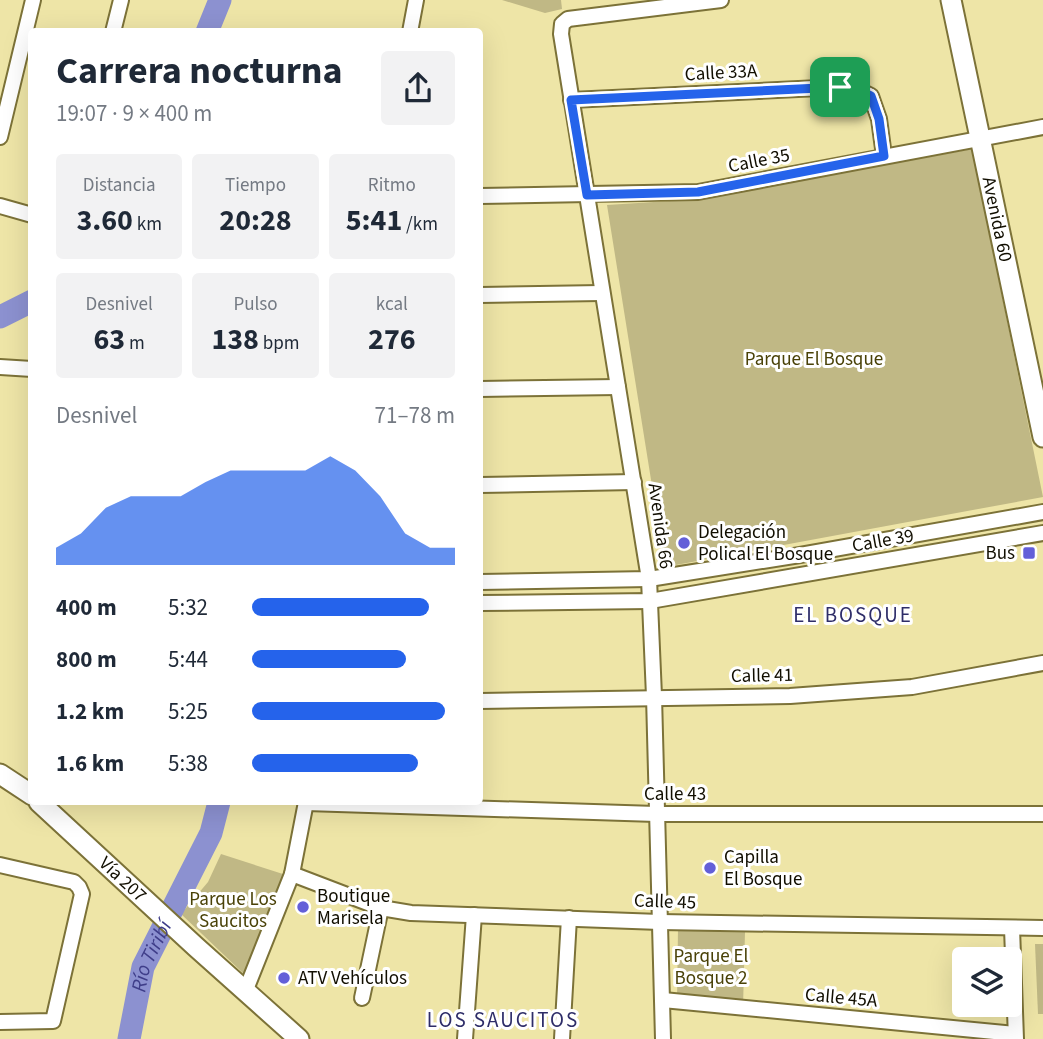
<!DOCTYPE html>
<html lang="es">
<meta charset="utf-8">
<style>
:root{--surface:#fff;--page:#f2f2f3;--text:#1f2937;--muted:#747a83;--accent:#2563eb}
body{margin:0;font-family:"Source Sans 3",sans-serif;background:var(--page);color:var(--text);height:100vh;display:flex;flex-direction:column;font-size:26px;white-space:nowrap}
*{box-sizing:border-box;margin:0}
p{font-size:23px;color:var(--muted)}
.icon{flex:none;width:38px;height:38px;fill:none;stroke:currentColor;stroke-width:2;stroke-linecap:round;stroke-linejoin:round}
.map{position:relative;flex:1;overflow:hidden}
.drawer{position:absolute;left:28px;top:28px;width:455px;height:777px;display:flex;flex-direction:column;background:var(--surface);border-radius:7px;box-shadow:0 7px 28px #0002}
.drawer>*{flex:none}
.tools{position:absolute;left:952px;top:947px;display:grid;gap:14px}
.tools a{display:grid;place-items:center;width:70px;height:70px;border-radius:7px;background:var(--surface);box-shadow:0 7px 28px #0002;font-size:35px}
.pin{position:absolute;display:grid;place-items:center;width:60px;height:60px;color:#fff;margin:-30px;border-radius:14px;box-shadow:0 4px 10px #0006}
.round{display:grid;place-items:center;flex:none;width:74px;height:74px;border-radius:7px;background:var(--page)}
.headline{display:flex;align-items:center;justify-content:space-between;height:119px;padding:0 28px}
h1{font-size:38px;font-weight:700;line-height:52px}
.figures{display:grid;grid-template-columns:repeat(3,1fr);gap:10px;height:119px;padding:7px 28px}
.figures div{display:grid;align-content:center;border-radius:7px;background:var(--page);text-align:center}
.figures b{font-size:30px;font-weight:700}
.figures small{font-size:19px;font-weight:400}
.figures p{font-size:19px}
.chart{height:196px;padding:14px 28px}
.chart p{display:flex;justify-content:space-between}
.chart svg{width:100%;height:126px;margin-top:7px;fill:var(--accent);opacity:.7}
ul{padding:0 28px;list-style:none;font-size:23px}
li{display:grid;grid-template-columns:112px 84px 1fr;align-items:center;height:52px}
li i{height:18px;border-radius:9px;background:var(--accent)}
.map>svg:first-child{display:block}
.green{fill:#c0b885}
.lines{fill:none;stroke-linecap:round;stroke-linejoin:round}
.river{stroke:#8c91d0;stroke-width:23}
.street-casing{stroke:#7c7238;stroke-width:18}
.secondary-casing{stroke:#7c7238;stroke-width:23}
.street{stroke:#fff;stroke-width:14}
.secondary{stroke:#fff;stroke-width:19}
.route-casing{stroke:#fff;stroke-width:14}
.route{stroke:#2563eb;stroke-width:9}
.poi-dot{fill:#635fd8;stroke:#fff;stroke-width:2.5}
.labels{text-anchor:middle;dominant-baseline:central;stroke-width:6;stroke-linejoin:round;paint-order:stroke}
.street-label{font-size:19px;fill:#110e00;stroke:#fff}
.park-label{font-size:19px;fill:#494107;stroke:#fff}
.poi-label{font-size:19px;fill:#110e00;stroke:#fff;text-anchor:start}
.neighbourhood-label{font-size:21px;letter-spacing:2px;fill:#2e2d68;stroke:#fff}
.water-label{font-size:21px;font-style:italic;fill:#3f3e89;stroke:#fff}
</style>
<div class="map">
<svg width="1043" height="1039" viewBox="0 0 1043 1039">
<rect width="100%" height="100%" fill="#eee5a7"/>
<g class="green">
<path d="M502,0H561L562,9L545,13Z"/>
<path d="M972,149L1043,497L665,567L607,205L700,199Z"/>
<path d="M221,854L286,875L245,975L181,914L208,882Z"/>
<path d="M678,929L745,932L743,1007L677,1002Z"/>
<path d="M1035,944H1043V1014H1038Z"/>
</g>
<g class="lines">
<g class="river">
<path d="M207,32L220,0"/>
<path d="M0,317L32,301"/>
<path id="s1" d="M129,1039L143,967L211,833L219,802"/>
</g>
<defs>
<g id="street">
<path d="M113,32L121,0"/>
<path d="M410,32L416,0"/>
<path d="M571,100L840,87L857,89L871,96L879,119L884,156"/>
<path d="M0,137L33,0"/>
<path d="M480,196L698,192L1043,127"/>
<path d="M0,206L32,215"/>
<path d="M480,295L601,293"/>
<path d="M0,367L32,369"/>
<path d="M480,389L618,387"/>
<path d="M480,485L634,482"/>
<path d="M480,582L649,579L800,555L1043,512"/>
<path d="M480,603L650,601L1043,533"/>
<path d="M480,701L790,696L912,687L1043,663"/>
<path d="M306,803L656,814H1043"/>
<path d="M0,865L74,882L79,887L82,894L53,1021L0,1022"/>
<path d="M292,874L381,908L411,913L660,922L1043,928"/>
<path d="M1012,928L1016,1039"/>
<path d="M245,992L292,874L306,802"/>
<path d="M362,998L381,908"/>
<path d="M663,1000L1015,1034"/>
<path d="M465,1039L474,915"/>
<path d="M562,1039L569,918"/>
<path d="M663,1039L654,696L649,579L561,34L562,24L568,19L721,0"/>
</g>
<g id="secondary">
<path id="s2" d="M951,0L1043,437"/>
<path d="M0,774L32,795"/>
<path id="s3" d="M39,802L196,947L299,1039"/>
</g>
</defs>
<use href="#street" class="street-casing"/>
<use href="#secondary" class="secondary-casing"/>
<use href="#street" class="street"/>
<use href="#secondary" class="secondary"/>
</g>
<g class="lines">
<defs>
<path id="route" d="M840,87L857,89L871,96L879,119L884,156L698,192L587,195L571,100Z"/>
</defs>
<use href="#route" class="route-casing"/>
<use href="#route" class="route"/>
</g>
<g class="poi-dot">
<circle cx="684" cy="543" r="7"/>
<rect x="1022" y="546" width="14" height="14" rx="3.5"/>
<circle cx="710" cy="868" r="7"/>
<circle cx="303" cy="907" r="7"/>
<circle cx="284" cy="978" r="7"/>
</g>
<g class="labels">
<g class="street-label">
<text transform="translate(721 73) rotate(-3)">Calle 33A</text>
<text transform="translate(759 161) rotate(-11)">Calle 35</text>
<text stroke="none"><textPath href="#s2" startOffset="224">Avenida 60</textPath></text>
<text transform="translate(660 526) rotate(82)">Avenida 66</text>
<text transform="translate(883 541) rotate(-10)">Calle 39</text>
<text transform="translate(762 676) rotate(-1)">Calle 41</text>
<text x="675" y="794">Calle 43</text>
<text stroke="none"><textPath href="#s3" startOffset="114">Vía 207</textPath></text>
<text transform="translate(665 902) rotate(2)">Calle 45</text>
<text transform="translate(841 998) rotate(5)">Calle 45A</text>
</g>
<g class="park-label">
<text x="814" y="359">Parque El Bosque</text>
<text x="233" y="899">Parque Los<tspan x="233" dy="22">Saucitos</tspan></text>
<text x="711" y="956">Parque El<tspan x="711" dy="22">Bosque 2</tspan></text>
</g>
<g class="poi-label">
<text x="698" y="532">Delegación<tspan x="698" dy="22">Polical El Bosque</tspan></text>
<text x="1015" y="553" text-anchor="end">Bus</text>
<text x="724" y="857">Capilla<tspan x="724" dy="22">El Bosque</tspan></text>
<text x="317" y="896">Boutique<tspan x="317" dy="22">Marisela</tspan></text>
<text x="298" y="978">ATV Vehículos</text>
</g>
<g class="neighbourhood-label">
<text x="853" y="615">EL BOSQUE</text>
<text x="503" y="1020">LOS SAUCITOS</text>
</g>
<g class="water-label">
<text stroke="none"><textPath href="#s1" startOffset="86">Río Tiribí</textPath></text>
</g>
</g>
</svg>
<div class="tools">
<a><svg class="icon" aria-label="layers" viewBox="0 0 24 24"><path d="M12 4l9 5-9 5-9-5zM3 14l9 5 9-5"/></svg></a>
</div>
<div class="pin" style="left:840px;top:87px;background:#1e9e55"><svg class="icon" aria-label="arrive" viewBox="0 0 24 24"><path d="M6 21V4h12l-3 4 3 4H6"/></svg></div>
<section class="drawer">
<div class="headline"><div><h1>Carrera nocturna</h1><p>19:07 · 9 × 400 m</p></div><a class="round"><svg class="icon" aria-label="share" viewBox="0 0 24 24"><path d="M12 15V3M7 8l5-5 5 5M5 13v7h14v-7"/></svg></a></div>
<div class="figures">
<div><p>Distancia</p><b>3.60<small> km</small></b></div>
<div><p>Tiempo</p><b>20:28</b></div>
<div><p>Ritmo</p><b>5:41<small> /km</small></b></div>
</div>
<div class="figures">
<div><p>Desnivel</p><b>63<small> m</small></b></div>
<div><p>Pulso</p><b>138<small> bpm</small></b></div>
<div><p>kcal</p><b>276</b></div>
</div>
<div class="chart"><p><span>Desnivel</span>71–78 m</p>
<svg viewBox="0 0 160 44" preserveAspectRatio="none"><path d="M0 44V38L10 33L20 24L30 20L40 20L50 20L60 15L70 11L80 11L90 11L100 11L110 6L120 11L130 20L140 33L150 38L160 38V44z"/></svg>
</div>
<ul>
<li><b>400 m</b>5:32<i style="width:87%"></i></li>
<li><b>800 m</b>5:44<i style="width:76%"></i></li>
<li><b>1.2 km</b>5:25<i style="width:95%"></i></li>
<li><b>1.6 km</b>5:38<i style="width:82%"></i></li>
</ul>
</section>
</div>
